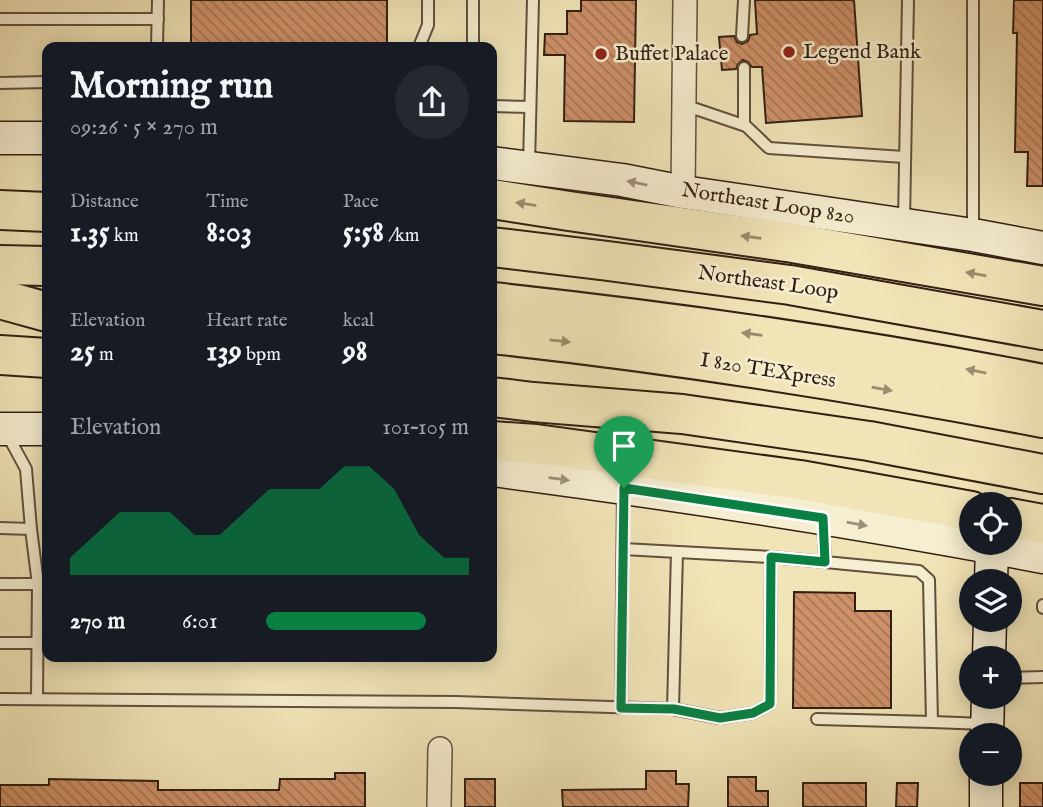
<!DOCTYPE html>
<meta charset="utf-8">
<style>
:root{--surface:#171b24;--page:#242831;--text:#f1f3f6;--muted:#9ea1a6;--accent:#0b8043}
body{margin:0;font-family:"IM FELL English",serif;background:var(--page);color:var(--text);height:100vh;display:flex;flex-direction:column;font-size:26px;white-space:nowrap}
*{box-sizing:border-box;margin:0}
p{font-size:23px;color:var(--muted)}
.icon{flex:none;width:38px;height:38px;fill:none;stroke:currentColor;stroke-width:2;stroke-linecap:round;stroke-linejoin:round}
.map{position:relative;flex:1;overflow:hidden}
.panel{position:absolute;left:42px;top:42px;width:455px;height:620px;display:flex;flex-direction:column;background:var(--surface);border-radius:14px;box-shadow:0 4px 18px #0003}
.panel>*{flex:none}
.fabs{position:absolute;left:959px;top:492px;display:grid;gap:14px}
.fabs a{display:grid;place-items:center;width:63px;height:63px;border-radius:50%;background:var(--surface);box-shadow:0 4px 18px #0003;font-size:35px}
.pin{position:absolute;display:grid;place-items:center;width:60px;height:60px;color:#fff;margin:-72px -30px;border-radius:50% 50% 50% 0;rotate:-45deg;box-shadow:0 0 7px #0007}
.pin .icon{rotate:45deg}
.round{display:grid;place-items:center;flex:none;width:74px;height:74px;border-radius:37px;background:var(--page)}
.summary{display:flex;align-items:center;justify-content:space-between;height:119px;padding:0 28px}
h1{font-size:38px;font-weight:800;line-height:52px}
.figures{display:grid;grid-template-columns:repeat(3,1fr);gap:10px;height:119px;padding:7px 28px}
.figures div{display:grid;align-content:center}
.figures b{font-size:30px;font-weight:800}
.figures small{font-size:19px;font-weight:400}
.figures p{font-size:19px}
.chart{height:196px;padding:14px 28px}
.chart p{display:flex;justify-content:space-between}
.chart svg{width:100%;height:126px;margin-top:7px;fill:var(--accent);opacity:.7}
ul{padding:0 28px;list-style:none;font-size:23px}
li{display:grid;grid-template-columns:112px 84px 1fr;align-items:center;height:52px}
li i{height:18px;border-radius:9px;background:var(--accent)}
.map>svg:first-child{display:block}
.building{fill:url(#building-back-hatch);stroke:#311f13;stroke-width:2}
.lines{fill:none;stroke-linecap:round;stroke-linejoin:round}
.lane-casing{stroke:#61503c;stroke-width:14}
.street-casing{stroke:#61503c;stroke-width:26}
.secondary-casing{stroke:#311f13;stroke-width:35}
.highway-casing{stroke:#311f13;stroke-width:42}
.lane{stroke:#f6eed1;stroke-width:10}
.street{stroke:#f6eed1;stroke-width:23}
.secondary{stroke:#f6eed1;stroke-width:32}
.highway{stroke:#f1e5b8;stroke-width:38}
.oneway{fill:#9d917c}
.oneway2{fill:#9b8c6e}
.route-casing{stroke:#fff;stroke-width:14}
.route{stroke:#0b8043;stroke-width:9}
.poi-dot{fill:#8f2418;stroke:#f6eed1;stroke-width:2.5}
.labels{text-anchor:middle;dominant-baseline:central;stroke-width:5;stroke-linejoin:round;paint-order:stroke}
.poi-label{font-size:21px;fill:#311f13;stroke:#f6eed1;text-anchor:start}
.street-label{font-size:21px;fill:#311f13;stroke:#f6eed1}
</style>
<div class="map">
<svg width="1043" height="807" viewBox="0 0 1043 807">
<defs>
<pattern id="building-back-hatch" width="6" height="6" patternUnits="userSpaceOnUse" patternTransform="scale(1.75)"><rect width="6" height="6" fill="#ce9169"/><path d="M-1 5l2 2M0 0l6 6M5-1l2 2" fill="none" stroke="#a87655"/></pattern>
</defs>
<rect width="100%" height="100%" fill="#f1e5b8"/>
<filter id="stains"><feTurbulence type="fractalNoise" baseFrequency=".00286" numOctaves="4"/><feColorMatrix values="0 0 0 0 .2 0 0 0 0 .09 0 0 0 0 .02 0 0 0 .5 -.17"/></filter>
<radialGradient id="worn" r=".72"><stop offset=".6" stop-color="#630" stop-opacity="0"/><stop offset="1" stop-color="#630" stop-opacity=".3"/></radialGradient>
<g class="building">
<rect x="191" y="0" width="196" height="47"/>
<path d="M581,0H636L634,122L564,121L565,55H544L545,34H567V11H581Z"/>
<path d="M755,0H854L862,116L766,123L762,67H752L748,62L743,60L738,64L736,69L722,70L719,37L734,36L737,42L742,44L748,41L750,35L757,34Z"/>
<path d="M1014,0H1043V186H1027L1028,152H1015L1017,33H1013Z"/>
<path d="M794,592L855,593V611H891V708H793Z"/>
<path d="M646,771H676V784H689L688,807H563L562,790L646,789Z"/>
<path d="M335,773H365V807H0V785H49V779L158,781V790H279L280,779H335Z"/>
<path d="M728,777H756V791H768V807H728Z"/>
<rect x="465" y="779" width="30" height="28"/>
<rect x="803" y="783" width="63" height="24"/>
<path d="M897,783H918L917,807H896Z"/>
<rect x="1020" y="783" width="23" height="24"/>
</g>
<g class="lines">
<defs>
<g id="lane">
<path d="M0,19H158"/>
<path d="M742,36L744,0"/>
<path d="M157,47L158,0"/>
<path d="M419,47L428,25V0"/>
<path d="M473,47V0"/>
<path d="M744,68V125"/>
<path d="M0,83L47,82"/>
<path d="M684,105L746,126L769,148L904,157"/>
<path d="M492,106L530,107"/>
<path d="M529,165L533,0"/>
<path d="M904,221L908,0"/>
<path d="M973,232V0"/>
<path d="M823,521L825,562L919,571L929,580L932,722L986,724"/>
<path d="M0,528L31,529L26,469L7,434"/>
<path d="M623,549L771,557"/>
<path d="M0,584H38L31,529"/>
<path d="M1043,605V608"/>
<path d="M0,643H47"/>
<path d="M1010,678L1043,677"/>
<path d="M0,699L456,702L673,709L720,718L753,713L770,704L771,557L825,562"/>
<path d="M37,699L38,584L47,585"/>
<path d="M621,708L623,490"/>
<path d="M673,709L677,552"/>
<path d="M817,719L932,722"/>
</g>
<g id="street">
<path d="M683,192L685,0"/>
<path d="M439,807L440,749"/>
</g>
<g id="secondary">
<path d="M0,138H47"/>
<path d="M492,163L622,180L683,192L973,235L1043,248"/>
<path d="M0,429H47"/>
<path d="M492,470C676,494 860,522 1043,557"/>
<path d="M991,581L992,547"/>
<path d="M989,658L990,620"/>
<path d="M987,735L988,696"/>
<path d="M986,807V774"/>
</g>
<g id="highway">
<path d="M492,199L569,211L793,243L1043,286"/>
<path d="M0,210L47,212"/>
<path d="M492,247L608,261L790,285L1043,330"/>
<path d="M0,265L47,266"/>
<path d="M0,299L47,312"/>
<path d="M492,302C677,322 861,348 1043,384"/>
<path d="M492,334C677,354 860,383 1043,418"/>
<path d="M0,355L47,358"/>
<path d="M492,397L533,402L682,414L869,441L1043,474"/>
<path d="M492,441L536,444L800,480L971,511"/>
<path d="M1010,518L1043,524"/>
</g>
</defs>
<use href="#lane" class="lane-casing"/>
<use href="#street" class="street-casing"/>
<use href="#secondary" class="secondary-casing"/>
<use href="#highway" class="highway-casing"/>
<use href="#lane" class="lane"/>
<use href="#street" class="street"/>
<use href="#secondary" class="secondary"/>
<use href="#highway" class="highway"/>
</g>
<defs><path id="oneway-solid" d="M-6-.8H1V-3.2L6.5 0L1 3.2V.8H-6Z" transform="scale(1.75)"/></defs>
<g class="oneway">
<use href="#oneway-solid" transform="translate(637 183) rotate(-169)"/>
<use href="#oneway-solid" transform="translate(559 479) rotate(7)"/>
<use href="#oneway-solid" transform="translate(857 524) rotate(10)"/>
</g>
<g class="oneway2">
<use href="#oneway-solid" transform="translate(526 204) rotate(-171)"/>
<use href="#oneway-solid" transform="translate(751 237) rotate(-172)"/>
<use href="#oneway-solid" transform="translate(976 274) rotate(-170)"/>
<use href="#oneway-solid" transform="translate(752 334) rotate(-172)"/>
<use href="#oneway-solid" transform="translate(560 341) rotate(6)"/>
<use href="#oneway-solid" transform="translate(976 371) rotate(-169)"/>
<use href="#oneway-solid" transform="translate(882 389) rotate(10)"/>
</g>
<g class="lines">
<defs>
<path id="route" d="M624,488L823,518L825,562L771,557L770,704L753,713L720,718L674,709L621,708Z"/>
</defs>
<use href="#route" class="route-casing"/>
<use href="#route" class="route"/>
</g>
<g class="poi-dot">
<circle cx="789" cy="52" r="7"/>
<circle cx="601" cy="54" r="7"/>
</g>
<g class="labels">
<g class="poi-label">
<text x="803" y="52">Legend Bank</text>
<text x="615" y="54">Buffet Palace</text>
</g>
<g class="street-label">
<text transform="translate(768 204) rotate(9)">Northeast Loop 820</text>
<text transform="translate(768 283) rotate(8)">Northeast Loop</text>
<text transform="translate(768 371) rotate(9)">I 820 TEXpress</text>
</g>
</g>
<rect width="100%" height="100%" filter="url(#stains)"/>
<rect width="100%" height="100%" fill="url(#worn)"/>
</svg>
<div class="fabs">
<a><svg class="icon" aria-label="locate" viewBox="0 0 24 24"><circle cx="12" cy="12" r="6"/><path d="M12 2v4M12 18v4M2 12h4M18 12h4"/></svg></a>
<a><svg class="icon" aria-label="layers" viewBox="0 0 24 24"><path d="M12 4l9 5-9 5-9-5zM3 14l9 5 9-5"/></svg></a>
<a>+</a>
<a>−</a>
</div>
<div class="pin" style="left:624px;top:488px;background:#1e9e55"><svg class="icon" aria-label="arrive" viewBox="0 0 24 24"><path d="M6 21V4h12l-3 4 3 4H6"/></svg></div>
<section class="panel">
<div class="summary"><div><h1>Morning run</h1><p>09:26 · 5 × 270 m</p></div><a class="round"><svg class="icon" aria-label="share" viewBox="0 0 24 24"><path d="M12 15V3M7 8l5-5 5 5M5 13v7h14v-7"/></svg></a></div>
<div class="figures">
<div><p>Distance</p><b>1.35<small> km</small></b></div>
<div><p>Time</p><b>8:03</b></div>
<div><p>Pace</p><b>5:58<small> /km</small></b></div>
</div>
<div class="figures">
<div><p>Elevation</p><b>25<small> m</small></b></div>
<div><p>Heart rate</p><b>139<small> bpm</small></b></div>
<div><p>kcal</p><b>98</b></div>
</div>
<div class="chart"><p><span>Elevation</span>101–105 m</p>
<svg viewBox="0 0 160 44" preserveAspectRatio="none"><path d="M0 44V38L10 30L20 22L30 22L40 22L50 30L60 30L70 22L80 14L90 14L100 14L110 6L120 6L130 14L140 30L150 38L160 38V44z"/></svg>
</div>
<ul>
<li><b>270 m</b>6:01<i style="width:79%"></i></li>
</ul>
</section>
</div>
